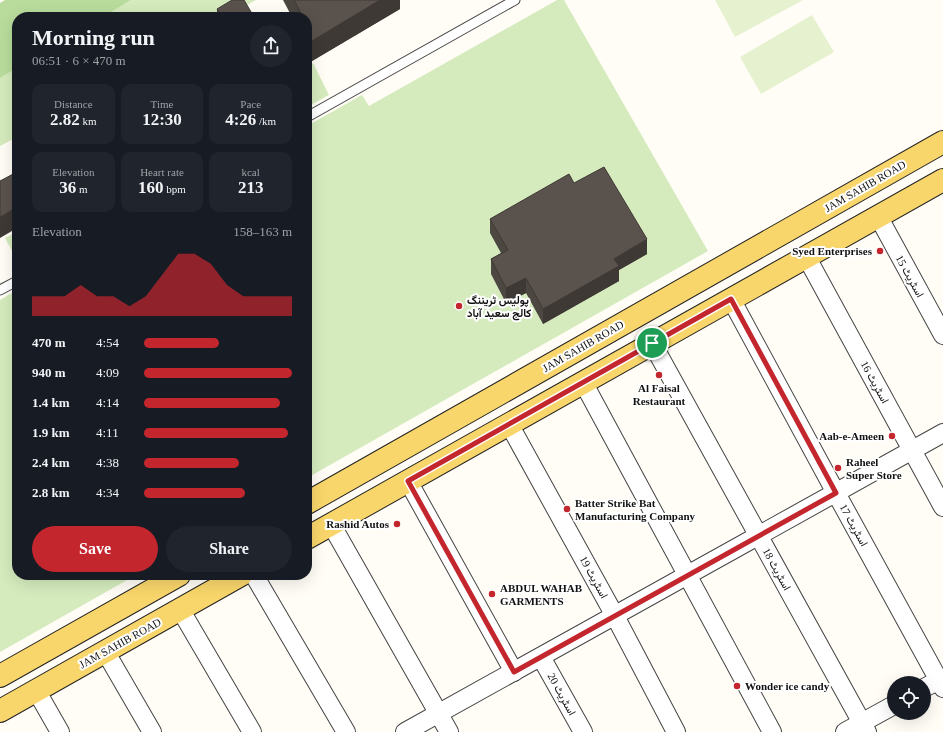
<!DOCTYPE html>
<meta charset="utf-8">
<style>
:root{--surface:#171b24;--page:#20242c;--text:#f1f3f6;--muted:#9ea1a6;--accent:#c4262e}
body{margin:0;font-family:"Times New Roman",Vazirmatn,serif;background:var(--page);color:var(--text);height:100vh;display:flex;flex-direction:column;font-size:15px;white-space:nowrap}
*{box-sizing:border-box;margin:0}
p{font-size:13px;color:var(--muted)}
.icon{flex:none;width:22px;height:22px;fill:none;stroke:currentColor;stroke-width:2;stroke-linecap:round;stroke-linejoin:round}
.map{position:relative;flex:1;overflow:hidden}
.panel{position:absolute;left:12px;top:12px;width:300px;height:568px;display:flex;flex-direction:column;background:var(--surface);border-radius:16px;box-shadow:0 4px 16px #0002}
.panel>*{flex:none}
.fabs{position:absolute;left:887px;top:676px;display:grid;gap:8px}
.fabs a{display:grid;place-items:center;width:44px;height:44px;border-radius:50%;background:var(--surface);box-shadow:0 4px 16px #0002;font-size:20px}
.pin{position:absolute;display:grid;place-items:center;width:34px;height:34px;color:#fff;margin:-17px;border:2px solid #fff;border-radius:50%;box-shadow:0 1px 4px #0007}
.round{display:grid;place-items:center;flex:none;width:42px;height:42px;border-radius:21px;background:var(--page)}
.head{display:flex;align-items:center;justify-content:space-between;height:68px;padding:0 20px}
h1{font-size:22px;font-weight:700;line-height:30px}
.figures{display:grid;grid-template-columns:repeat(3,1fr);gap:6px;height:68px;padding:4px 20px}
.figures div{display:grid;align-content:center;border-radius:10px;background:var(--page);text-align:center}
.figures b{font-size:17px;font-weight:700}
.figures small{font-size:11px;font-weight:400}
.figures p{font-size:11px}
.chart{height:112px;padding:8px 20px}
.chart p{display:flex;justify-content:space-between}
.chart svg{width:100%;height:72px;margin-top:4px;fill:var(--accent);opacity:.7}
.cta{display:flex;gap:8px;margin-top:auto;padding:8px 20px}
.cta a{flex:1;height:46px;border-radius:24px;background:var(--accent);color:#fff;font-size:16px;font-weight:700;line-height:46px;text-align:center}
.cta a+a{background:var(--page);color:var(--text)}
ul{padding:0 20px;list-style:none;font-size:13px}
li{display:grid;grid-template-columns:64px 48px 1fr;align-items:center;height:30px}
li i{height:10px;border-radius:5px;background:var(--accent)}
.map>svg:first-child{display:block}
.green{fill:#d5ebbd}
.forest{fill:#b9dc9c}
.pitch{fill:#e6f2cf}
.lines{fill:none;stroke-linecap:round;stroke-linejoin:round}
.service-casing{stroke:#444;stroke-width:11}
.minor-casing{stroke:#444;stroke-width:20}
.primary-casing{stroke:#222;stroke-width:24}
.service{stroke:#fff;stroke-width:9}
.minor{stroke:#fff;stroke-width:18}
.primary{stroke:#f9d66b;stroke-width:22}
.wall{fill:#4d4742}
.shaded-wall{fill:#3f3936}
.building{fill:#5a524d;stroke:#3f3936}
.route-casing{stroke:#fff;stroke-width:8}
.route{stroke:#c4262e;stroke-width:5}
.poi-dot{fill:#c4262e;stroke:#fff;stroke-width:1.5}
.labels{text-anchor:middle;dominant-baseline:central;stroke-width:4;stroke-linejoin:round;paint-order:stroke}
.street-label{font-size:11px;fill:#111;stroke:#fff}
.poi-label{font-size:11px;font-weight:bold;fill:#111;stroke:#fff;text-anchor:start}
</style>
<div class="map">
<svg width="943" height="732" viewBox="0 0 943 732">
<rect width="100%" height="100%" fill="#fffdf5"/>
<g class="green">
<path d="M131,0H256L226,17H103Z"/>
<path d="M557,0H564L708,251L307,478V126L362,95L369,106Z"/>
<path d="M313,63L329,95L307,107V67Z"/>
<path d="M17,68V137L0,146V78Z"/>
<path d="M17,232V260L5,238Z"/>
<path d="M17,290V575H136L0,652V300Z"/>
</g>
<path class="forest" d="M5,0H131L103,17H17V68L0,78V3Z"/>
<g class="pitch">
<path d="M715,0H803L735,37Z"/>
<path d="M812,15L834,52L761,94L740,57Z"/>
</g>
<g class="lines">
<defs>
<g id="service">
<path d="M307,117L515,0"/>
<path d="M0,290L17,281"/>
</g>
<g id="minor">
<path d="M878,216L943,335"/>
<path d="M806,256L943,507"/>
<path d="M731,299L836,493L943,688"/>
<path d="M652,343L867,732"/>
<path d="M583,382L772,732"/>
<path d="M509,424L615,616L676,732"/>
<path d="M408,481L514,672"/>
<path d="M331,524L449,732"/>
<path d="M254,575L346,732"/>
<path d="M180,609L252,732"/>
<path d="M105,651L152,732"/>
<path d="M541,657L583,732"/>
<path d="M924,688L943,678"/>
<path d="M36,690L60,732"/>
<path d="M405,732L943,433"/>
<path d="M845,732L894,705"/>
</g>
<g id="primary">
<path d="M307,503L943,142"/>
<path d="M307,538L943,180"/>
<path d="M0,676L179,575"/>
<path d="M0,711L241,575"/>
</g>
</defs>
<use href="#service" class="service-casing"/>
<use href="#minor" class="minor-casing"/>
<use href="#primary" class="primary-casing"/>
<use href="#service" class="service"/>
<use href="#minor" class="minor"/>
<use href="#primary" class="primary"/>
</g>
<g class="wall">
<path d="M283,0H400V9L307,64V17H292Z"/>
<path d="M217,9L254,17H217Z"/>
<path d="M17,127V153L14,148V128Z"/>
<path d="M574,183L647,254L619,270V281L543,324L526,293L506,303L491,274V259L501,253L490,233V219Z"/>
</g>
<g class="shaded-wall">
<path d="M380,0H400V9L307,64V44Z"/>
<path d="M17,207V228L0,238V217Z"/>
<path d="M647,239V254L619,270V281L543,324V309L614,259Z"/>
<path d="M526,278V293L506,303V288Z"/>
</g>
<g class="building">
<path d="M232,0H244L254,17H222L217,9Z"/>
<path d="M294,0H380L307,44V17H294L301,13Z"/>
<path d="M17,127V133L14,128Z"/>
<path d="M604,167L647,239L614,259L619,266L543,309L526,278L506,288L491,259L508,250L490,219L569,174L574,183Z"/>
<path d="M17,172V207L0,217V181Z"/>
</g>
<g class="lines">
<defs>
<path id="route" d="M731,299L836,493L514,672L408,481Z"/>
</defs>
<use href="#route" class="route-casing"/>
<use href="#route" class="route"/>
</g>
<g class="poi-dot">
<circle cx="880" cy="251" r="4"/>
<circle cx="459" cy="306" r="4"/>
<circle cx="659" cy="375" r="4"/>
<circle cx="892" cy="436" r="4"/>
<circle cx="838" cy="468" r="4"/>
<circle cx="567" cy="509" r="4"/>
<circle cx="397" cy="524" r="4"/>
<circle cx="492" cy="594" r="4"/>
<circle cx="737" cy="686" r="4"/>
</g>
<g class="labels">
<g class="street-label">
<text transform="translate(865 186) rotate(-30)">JAM SAHIB ROAD</text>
<text transform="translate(910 276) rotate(61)">اسٹریٹ 15</text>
<text transform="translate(583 346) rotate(-30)">JAM SAHIB ROAD</text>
<text transform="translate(875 382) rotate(61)">اسٹریٹ 16</text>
<text transform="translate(854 525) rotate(61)">اسٹریٹ 17</text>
<text transform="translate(777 569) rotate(61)">اسٹریٹ 18</text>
<text transform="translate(594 577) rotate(61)">اسٹریٹ 19</text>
<text transform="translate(120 643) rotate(-29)">JAM SAHIB ROAD</text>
<text transform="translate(562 694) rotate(61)">اسٹریٹ 20</text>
</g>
<g class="poi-label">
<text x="872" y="251" text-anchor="end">Syed Enterprises</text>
<text x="467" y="300">پولیس ٹریننگ<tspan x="467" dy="13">کالج سعید آباد</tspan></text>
<text x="659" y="388" text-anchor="middle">Al Faisal<tspan x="659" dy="13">Restaurant</tspan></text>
<text x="884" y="436" text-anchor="end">Aab-e-Ameen</text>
<text x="846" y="462">Raheel<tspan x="846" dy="13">Super Store</tspan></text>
<text x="575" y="503">Batter Strike Bat<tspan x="575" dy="13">Manufacturing Company</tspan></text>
<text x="389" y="524" text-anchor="end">Rashid Autos</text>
<text x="500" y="588">ABDUL WAHAB<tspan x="500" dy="13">GARMENTS</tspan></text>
<text x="745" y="686">Wonder ice candy</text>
</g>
</g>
</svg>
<div class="fabs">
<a><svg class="icon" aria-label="locate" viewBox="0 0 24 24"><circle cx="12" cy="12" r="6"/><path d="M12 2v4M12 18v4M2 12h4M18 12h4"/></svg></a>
</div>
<div class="pin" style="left:652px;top:343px;background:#1e9e55"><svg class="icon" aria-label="arrive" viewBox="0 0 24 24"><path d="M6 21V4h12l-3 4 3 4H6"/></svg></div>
<section class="panel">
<div class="head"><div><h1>Morning run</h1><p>06:51 · 6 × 470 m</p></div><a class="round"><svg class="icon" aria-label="share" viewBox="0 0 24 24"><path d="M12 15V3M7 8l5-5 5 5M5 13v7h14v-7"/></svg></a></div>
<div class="figures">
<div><p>Distance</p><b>2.82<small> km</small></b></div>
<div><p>Time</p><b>12:30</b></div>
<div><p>Pace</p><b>4:26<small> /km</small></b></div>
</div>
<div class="figures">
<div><p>Elevation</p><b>36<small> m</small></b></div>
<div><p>Heart rate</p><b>160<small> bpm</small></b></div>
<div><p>kcal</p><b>213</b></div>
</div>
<div class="chart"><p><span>Elevation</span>158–163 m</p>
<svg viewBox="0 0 160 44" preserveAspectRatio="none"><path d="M0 44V32L10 32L20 32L30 25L40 32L50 32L60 38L70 32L80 19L90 6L100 6L110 12L120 25L130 32L140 32L150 32L160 32V44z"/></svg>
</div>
<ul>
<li><b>470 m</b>4:54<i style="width:51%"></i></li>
<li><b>940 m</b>4:09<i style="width:100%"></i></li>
<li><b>1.4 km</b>4:14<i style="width:92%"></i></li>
<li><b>1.9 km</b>4:11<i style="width:97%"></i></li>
<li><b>2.4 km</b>4:38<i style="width:64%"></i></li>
<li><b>2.8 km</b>4:34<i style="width:68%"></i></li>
</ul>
<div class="cta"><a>Save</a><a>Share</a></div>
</section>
</div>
